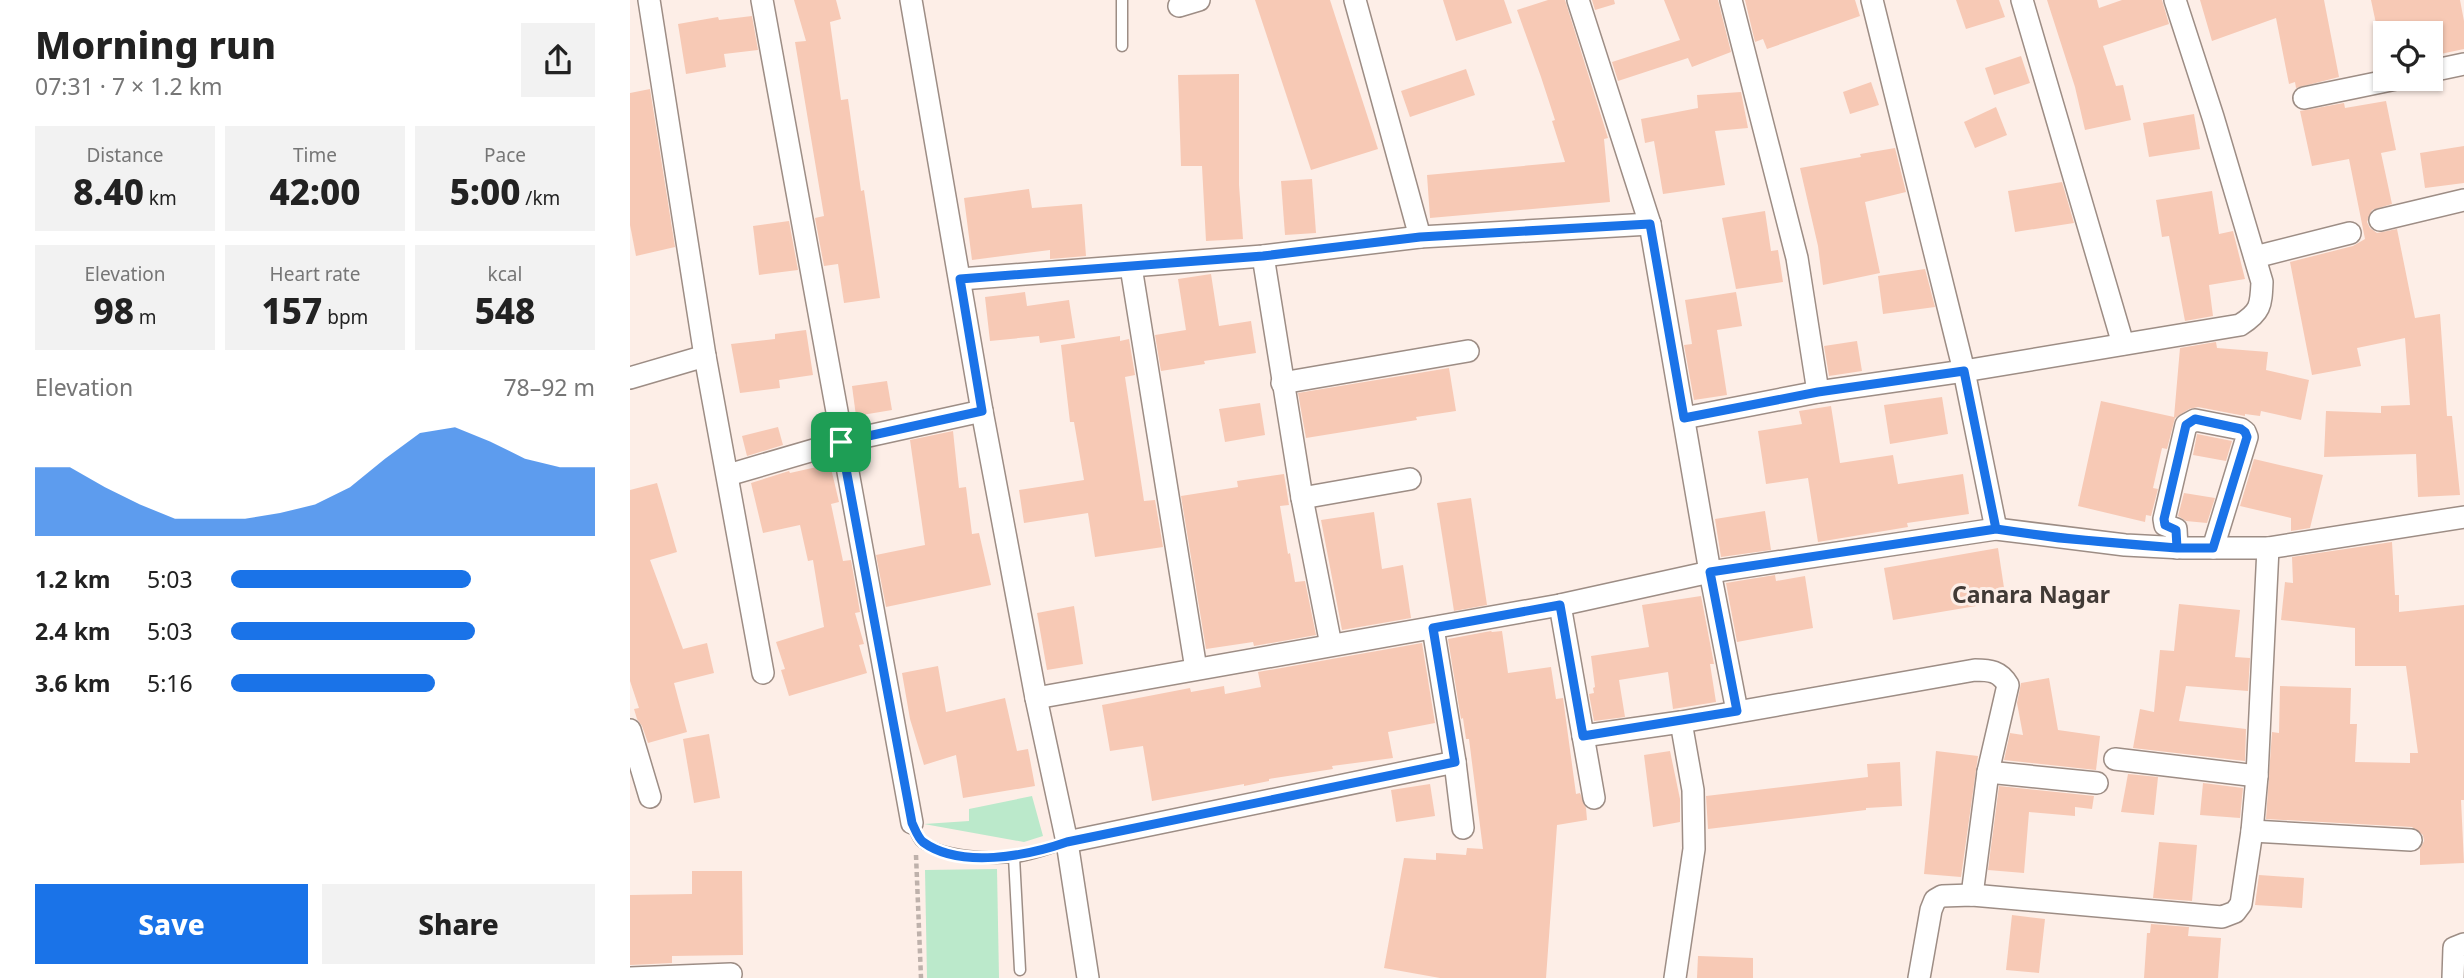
<!DOCTYPE html>
<meta charset="utf-8">
<style>
:root{--surface:#fff;--page:#f2f2f2;--text:#222;--muted:#767676;--accent:#1a73e8}
body{margin:0;font-family:"Noto Sans",sans-serif;background:var(--page);color:var(--text);height:100vh;display:flex;flex-direction:column;font-size:26px;white-space:nowrap}
*{box-sizing:border-box;margin:0}
p{font-size:23px;color:var(--muted)}
.icon{flex:none;width:38px;height:38px;fill:none;stroke:currentColor;stroke-width:2;stroke-linecap:round;stroke-linejoin:round}
.map{position:relative;flex:1;overflow:hidden}
.details{display:flex;flex-direction:column;background:var(--surface);width:630px}
.details>*{flex:none}
.fabs{position:absolute;left:1743px;top:21px;display:grid;gap:14px}
.fabs a{display:grid;place-items:center;width:70px;height:70px;border-radius:0px;background:var(--surface);box-shadow:0 2px 5px #0004;font-size:35px}
.pin{position:absolute;display:grid;place-items:center;width:60px;height:60px;color:#fff;margin:-30px;border-radius:14px;box-shadow:0 4px 10px #0006}
.round{display:grid;place-items:center;flex:none;width:74px;height:74px;border-radius:0px;background:var(--page)}
.overview{display:flex;align-items:center;justify-content:space-between;height:119px;padding:0 35px}
h1{font-size:38px;font-weight:800;line-height:52px}
.metrics{display:grid;grid-template-columns:repeat(3,1fr);gap:10px;height:119px;padding:7px 35px}
.metrics div{display:grid;align-content:center;border-radius:0px;background:var(--page);text-align:center}
.metrics b{font-size:35px;font-weight:800}
.metrics small{font-size:19px;font-weight:400}
.metrics p{font-size:19px}
.chart{height:196px;padding:14px 35px}
.chart p{display:flex;justify-content:space-between}
.chart svg{width:100%;height:126px;margin-top:7px;fill:var(--accent);opacity:.7}
.cta{display:flex;gap:14px;margin-top:auto;padding:14px 35px}
.cta a{flex:1;height:80px;border-radius:0px;background:var(--accent);color:#fff;font-size:28px;font-weight:800;line-height:80px;text-align:center}
.cta a+a{background:var(--page);color:var(--text)}
ul{padding:0 35px;list-style:none;font-size:23px}
li{display:grid;grid-template-columns:112px 84px 1fr;align-items:center;height:52px}
li i{height:18px;border-radius:9px;background:var(--accent)}
main{display:flex;flex:1;min-height:0}
.map>svg:first-child{display:block}
.grass{fill:#bbe9cb}
.building{fill:#f7c9b5}
.lines{fill:none;stroke-linecap:round;stroke-linejoin:round}
.lane-casing{stroke:#9d8d85;stroke-width:13}
.street-casing{stroke:#9d8d85;stroke-width:24}
.path{stroke:#beb1ab;stroke-width:4.5;stroke-dasharray:5 3.5;stroke-linecap:butt}
.lane{stroke:#fff;stroke-width:10}
.street{stroke:#fff;stroke-width:21}
.route-casing{stroke:#fff;stroke-width:14}
.route{stroke:#1a73e8;stroke-width:9}
.labels{text-anchor:middle;dominant-baseline:central;stroke-width:6;stroke-linejoin:round;paint-order:stroke}
.neighbourhood-label{font-size:23px;font-weight:bold;fill:#413a36;stroke:#fdeee7}
</style>
<main>
<section class="details">
<div class="overview"><div><h1>Morning run</h1><p>07:31 · 7 × 1.2 km</p></div><a class="round"><svg class="icon" aria-label="share" viewBox="0 0 24 24"><path d="M12 15V3M7 8l5-5 5 5M5 13v7h14v-7"/></svg></a></div>
<div class="metrics">
<div><p>Distance</p><b>8.40<small> km</small></b></div>
<div><p>Time</p><b>42:00</b></div>
<div><p>Pace</p><b>5:00<small> /km</small></b></div>
</div>
<div class="metrics">
<div><p>Elevation</p><b>98<small> m</small></b></div>
<div><p>Heart rate</p><b>157<small> bpm</small></b></div>
<div><p>kcal</p><b>548</b></div>
</div>
<div class="chart"><p><span>Elevation</span>78–92 m</p>
<svg viewBox="0 0 160 44" preserveAspectRatio="none"><path d="M0 44V20L10 20L20 27L30 33L40 38L50 38L60 38L70 36L80 33L90 27L100 17L110 8L120 6L130 11L140 17L150 20L160 20V44z"/></svg>
</div>
<ul>
<li><b>1.2 km</b>5:03<i style="width:66%"></i></li>
<li><b>2.4 km</b>5:03<i style="width:67%"></i></li>
<li><b>3.6 km</b>5:16<i style="width:56%"></i></li>
</ul>
<div class="cta"><a>Save</a><a>Share</a></div>
</section>
<div class="map">
<svg width="1834" height="978" viewBox="0 0 1834 978">
<rect width="100%" height="100%" fill="#fdeee7"/>
<g class="grass">
<path d="M402,796L413,836L394,842L294,824L339,821V809Z"/>
<path d="M367,869L369,978H297L295,870Z"/>
</g>
<g class="building">
<path d="M164,0H206L211,19L200,22L211,100L218,99L231,191L234,190L250,298L214,303L208,264L194,266L185,218L194,216L165,42L176,41Z"/>
<path d="M625,0H700L748,149L681,170Z"/>
<path d="M813,0H874L882,23L826,41Z"/>
<path d="M918,0H935L978,138L974,139L980,202L800,218L797,175L935,162L922,121L925,120L911,77L887,10Z"/>
<path d="M962,0H984L985,4L965,10Z"/>
<path d="M1034,0H1088L1101,52L1062,67L1058,58L988,81L982,62L1050,40Z"/>
<path d="M1115,0H1225L1230,16L1137,49L1133,39L1125,42Z"/>
<path d="M1326,0H1369L1375,17L1336,29Z"/>
<path d="M1417,0H1467L1469,8L1492,0H1532L1539,24L1473,46L1486,86L1493,85L1501,120L1455,130L1445,87Z"/>
<path d="M1570,0H1694L1709,77L1666,88L1665,82L1659,84L1646,18L1582,41Z"/>
<path d="M1741,0H1830L1834,21V49L1801,56V33H1748Z"/>
<path d="M122,16L128,50L94,54L96,67L56,74L48,24L88,17L89,20Z"/>
<path d="M1391,56L1400,83L1364,95L1355,68Z"/>
<path d="M836,69L845,95L780,117L771,91Z"/>
<path d="M609,74V185L613,239L576,241L572,166H551L548,75Z"/>
<path d="M1241,82L1249,105L1220,114L1213,92Z"/>
<path d="M20,89L45,247L6,256L0,225V93Z"/>
<path d="M1111,92L1118,128L1085,131L1095,185L1033,194L1024,141L1015,143L1011,119L1068,108L1067,95Z"/>
<path d="M1756,101L1766,150L1751,153L1762,204L1742,210L1737,222L1740,228L1747,233L1767,229L1785,318L1810,314L1817,416H1822L1830,495L1788,497L1786,454L1694,457L1696,411L1751,413V406L1780,405L1775,338L1727,348L1731,366L1682,375L1660,262L1723,246L1735,239L1719,159L1682,166L1670,111L1714,103L1715,108Z"/>
<path d="M1366,107L1377,135L1345,148L1334,122Z"/>
<path d="M1564,114L1570,149L1519,157L1513,123Z"/>
<path d="M1834,146V183L1795,188L1790,153Z"/>
<path d="M1265,148L1276,192L1235,202L1250,273L1193,285L1188,246L1170,168L1231,157L1230,154Z"/>
<path d="M682,179L686,233L655,235L651,181Z"/>
<path d="M1432,182L1444,223L1385,232L1378,191Z"/>
<path d="M399,189L402,208L452,204L456,256L420,259V250L342,260L334,198Z"/>
<path d="M1582,191L1589,234L1603,231L1615,279L1579,285L1583,316L1555,321L1539,236L1532,237L1526,200Z"/>
<path d="M1135,211L1141,251L1148,250L1153,282L1106,289L1092,218Z"/>
<path d="M159,221L168,270L129,275L123,226Z"/>
<path d="M1295,269L1305,307L1253,314L1248,276Z"/>
<path d="M581,274L589,326L621,321L626,353L574,361L575,364L531,371L525,335L556,330L548,279Z"/>
<path d="M395,292L397,306L439,300L445,338L410,343L409,336L360,341L355,297Z"/>
<path d="M1106,292L1112,326L1087,330L1097,395L1064,400L1054,345L1062,344L1055,300Z"/>
<path d="M176,330L183,375L149,380L150,388L110,393L101,344L145,339V334Z"/>
<path d="M490,336V341L499,339L505,375L495,377L514,501L525,500L533,547L465,557L458,513L394,523L389,490L454,480L444,422H440L431,345Z"/>
<path d="M1227,341L1232,371L1199,376L1194,346Z"/>
<path d="M1586,342L1587,348L1638,352L1636,370L1679,380L1671,420L1631,411L1630,416L1615,414V416L1568,407L1559,409L1545,418L1537,449L1532,448L1523,488L1528,489L1521,516L1516,515L1515,522L1448,506L1471,401L1544,417L1550,348Z"/>
<path d="M819,368L826,411L786,417L787,420L676,438L668,393Z"/>
<path d="M257,381L262,410L226,416L222,386Z"/>
<path d="M1312,397L1318,434L1260,444L1254,405Z"/>
<path d="M630,403L635,435L595,442L589,409Z"/>
<path d="M1201,406L1210,463L1263,455L1268,484L1333,474L1339,514L1277,523L1278,527L1188,542L1178,478L1136,484L1128,431L1172,424L1169,411Z"/>
<path d="M148,427L153,445L117,456L112,436Z"/>
<path d="M323,431L329,488L336,487L342,534L349,533L361,585L256,607L246,555L295,545L280,440Z"/>
<path d="M1567,434L1602,441L1596,461L1563,455Z"/>
<path d="M1624,459L1693,475L1680,528L1661,531V518L1610,506Z"/>
<path d="M200,464L209,502L201,504L213,561L221,560L230,612L225,613L234,644L229,645L237,673L159,696L151,670L155,669L146,642L194,627L183,560L178,561L170,525L133,533L121,483L159,471L160,473Z"/>
<path d="M654,474L659,505L650,506L658,554L660,553L665,582L675,581L686,635L624,646L623,642L576,649L551,496L608,487L607,481Z"/>
<path d="M27,483L47,552L20,560L53,649L77,643L84,673L44,683L57,732L18,743L12,726L7,719L4,709L9,708L0,681V490Z"/>
<path d="M1554,493L1585,498L1577,523L1556,521L1548,516Z"/>
<path d="M841,498L857,605L824,611L807,503Z"/>
<path d="M1135,511L1141,550L1091,557L1085,519Z"/>
<path d="M744,512L752,569L773,565L781,618L712,630L691,520Z"/>
<path d="M1762,542L1765,595H1769V612L1834,605V800H1831L1834,863L1790,865V849L1794,841L1793,835L1782,827L1636,819L1642,732L1649,733L1650,686L1721,688L1720,724H1727L1725,762L1780,763V753H1788L1776,666H1725V628L1651,620L1655,582L1663,583L1662,557Z"/>
<path d="M1368,548L1376,601L1263,620L1254,568Z"/>
<path d="M1145,575L1146,581L1175,576L1183,628L1107,642L1096,583Z"/>
<path d="M1071,596L1084,664H1080L1086,702L1043,709L1038,672L989,680L995,717L964,721L959,694L964,693L963,688L965,687L961,656L1019,647L1012,605Z"/>
<path d="M1549,604L1610,610L1605,657L1620,658L1618,691L1556,686L1549,721L1616,729L1615,761L1503,748L1510,709L1524,712L1530,650L1544,651Z"/>
<path d="M444,606L453,664L417,670L407,613Z"/>
<path d="M861,631L862,632L872,631L878,673L921,667L926,699L933,698L946,794L950,793L956,808L957,820L927,825L916,978H810L754,968L774,858L806,860V853L836,855L837,848L853,849L839,739H836L833,718L831,719L818,639Z"/>
<path d="M792,643L805,723L758,732L763,758L702,766L703,769L639,779V781L614,786V784L522,801L513,746L480,751L472,705L560,688L561,692L594,686L595,694L631,687L628,672Z"/>
<path d="M308,666L316,712L375,698L387,751L398,749L405,786L333,798L326,755L294,765L280,719L272,673Z"/>
<path d="M1419,678L1428,730L1470,736L1466,770L1374,760L1380,733L1393,735L1387,703L1391,683Z"/>
<path d="M79,734L90,798L64,803L53,739Z"/>
<path d="M1040,751L1050,799V822L1023,827L1014,755Z"/>
<path d="M1306,751L1348,756L1331,877L1294,874Z"/>
<path d="M1270,762L1272,806L1236,808V810L1078,829L1076,796L1238,777L1237,764Z"/>
<path d="M1498,774L1528,777L1524,815L1491,812Z"/>
<path d="M1573,783L1613,788L1610,818L1570,815Z"/>
<path d="M800,784L805,816L766,822L761,790Z"/>
<path d="M1369,786L1464,796L1462,809L1445,807V816L1399,812L1394,873L1358,870Z"/>
<path d="M1529,842L1567,845L1562,901L1523,898Z"/>
<path d="M62,871H112L113,955L42,956V963L0,965V895L62,894Z"/>
<path d="M1629,875L1674,878L1672,908L1625,905Z"/>
<path d="M1382,915L1415,919L1409,973L1376,970Z"/>
<path d="M1521,924L1559,927L1558,936L1591,938L1588,978H1514L1517,933H1520Z"/>
<path d="M1068,956L1123,958V978H1067Z"/>
</g>
<g class="lines">
<defs>
<g id="lane">
<path d="M492,46V0"/>
<path d="M282,823C285,829 287,838 292,842C313,857 359,859 384,857C402,855 420,848 437,842"/>
<path d="M384,857L390,970"/>
</g>
<g id="street">
<path d="M132,0L282,823"/>
<path d="M281,0L352,411L406,698L437,842L458,978"/>
<path d="M725,0L790,237"/>
<path d="M948,0L1020,224L1080,572L1107,711"/>
<path d="M1101,0L1167,258L1188,392"/>
<path d="M1242,0L1334,371L1366,529"/>
<path d="M1392,0L1493,344"/>
<path d="M549,6L569,0"/>
<path d="M1801,71L1834,64"/>
<path d="M1674,98L1766,79"/>
<path d="M1750,220L1834,200"/>
<path d="M633,256L672,498L701,645"/>
<path d="M1625,257L1720,233"/>
<path d="M501,267L566,669"/>
<path d="M330,279L633,256L790,237L1020,224"/>
<path d="M75,356L133,673"/>
<path d="M0,378L75,356L19,0"/>
<path d="M652,383L838,351"/>
<path d="M1054,418L1188,392L1334,371L1610,325C1631,312 1631,305 1632,282L1583,117L1545,0"/>
<path d="M98,475L211,442L352,411"/>
<path d="M672,498L780,479"/>
<path d="M1547,548L1546,529L1535,525L1534,519L1556,425L1565,420L1611,429L1615,432L1617,437L1583,548"/>
<path d="M930,605L964,798"/>
<path d="M803,628L825,762L833,828"/>
<path d="M406,698L930,605L1080,572L1366,529L1495,545L1553,548H1638L1834,517"/>
<path d="M0,730L20,797"/>
<path d="M953,736L1051,722L1345,670C1360,670 1370,671 1378,685L1358,772L1342,895"/>
<path d="M1485,759L1627,776"/>
<path d="M1358,772L1467,783"/>
<path d="M1622,831L1781,840"/>
<path d="M437,842L825,762"/>
<path d="M0,978L101,974"/>
<path d="M1045,978L1064,849L1063,790L1051,722"/>
<path d="M1289,978L1301,910L1305,900L1312,896L1342,895L1592,917L1605,912L1611,904L1622,831L1627,776L1638,548"/>
<path d="M1823,978L1824,948L1834,944"/>
</g>
</defs>
<use href="#lane" class="lane-casing"/>
<use href="#street" class="street-casing"/>
<path class="path" d="M286,855L291,978"/>
<use href="#lane" class="lane"/>
<use href="#street" class="street"/>
</g>
<g class="lines">
<defs>
<path id="route" d="M211,442L282,823C285,829 288,838 293,842C330,869 397,856 437,842L825,762L803,628L930,605L953,736L1107,711L1080,572L1366,529L1429,538L1547,548H1583L1617,437L1615,432L1611,429L1565,419L1556,425L1534,519L1535,525L1546,530L1547,548C1486,544 1426,538 1366,529L1334,371L1188,392L1054,418L1020,224L790,237L633,256L330,279L352,411L211,442"/>
</defs>
<use href="#route" class="route-casing"/>
<use href="#route" class="route"/>
</g>
<g class="labels">
<g class="neighbourhood-label">
<text x="1401" y="594">Canara Nagar</text>
</g>
</g>
</svg>
<div class="fabs">
<a><svg class="icon" aria-label="locate" viewBox="0 0 24 24"><circle cx="12" cy="12" r="6"/><path d="M12 2v4M12 18v4M2 12h4M18 12h4"/></svg></a>
</div>
<div class="pin" style="left:211px;top:442px;background:#1e9e55"><svg class="icon" aria-label="arrive" viewBox="0 0 24 24"><path d="M6 21V4h12l-3 4 3 4H6"/></svg></div>
</div>
</main>
